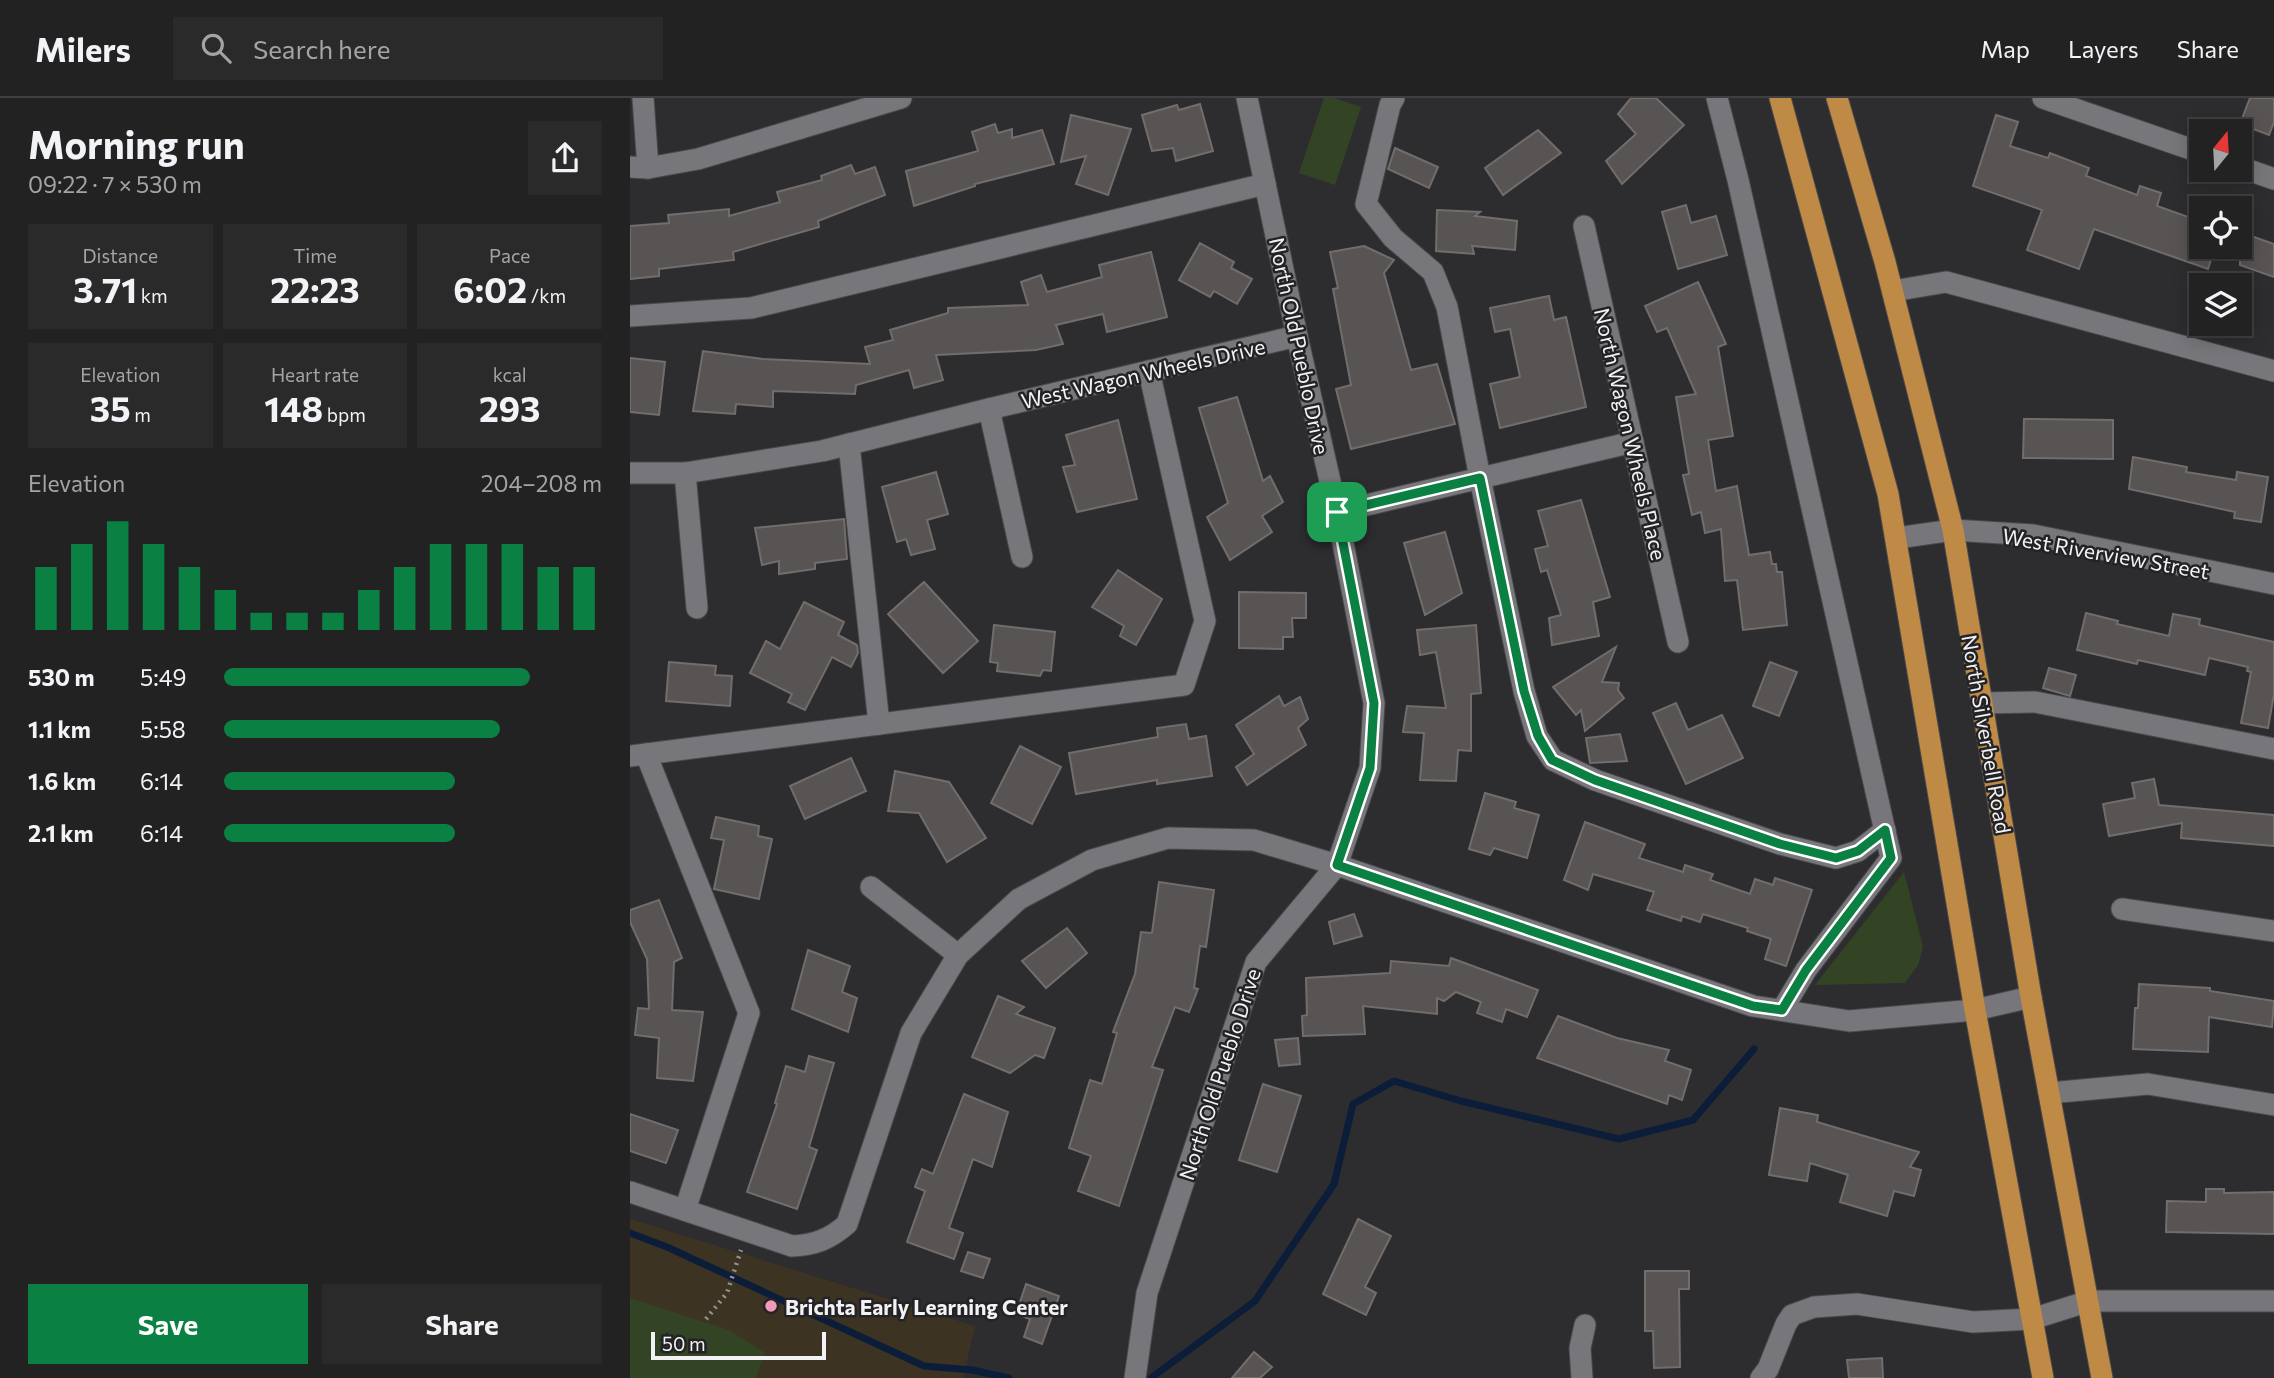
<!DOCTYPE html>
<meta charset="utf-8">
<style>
:root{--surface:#222223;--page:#2a2a2b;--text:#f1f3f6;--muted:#a2a4a6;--line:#3f3f41;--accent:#0b8043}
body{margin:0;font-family:Commissioner,sans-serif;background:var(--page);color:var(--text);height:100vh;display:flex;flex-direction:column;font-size:26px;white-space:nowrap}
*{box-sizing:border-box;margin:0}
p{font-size:23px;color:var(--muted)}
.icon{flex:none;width:38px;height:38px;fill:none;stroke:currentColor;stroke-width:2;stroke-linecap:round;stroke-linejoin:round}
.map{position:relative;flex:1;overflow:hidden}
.drawer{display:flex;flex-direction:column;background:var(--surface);width:630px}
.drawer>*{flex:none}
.needle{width:46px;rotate:18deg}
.controls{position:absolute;left:1559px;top:21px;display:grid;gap:14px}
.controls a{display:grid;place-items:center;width:63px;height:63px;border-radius:0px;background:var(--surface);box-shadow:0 4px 18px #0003,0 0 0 2px var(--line);font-size:35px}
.scale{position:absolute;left:21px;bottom:18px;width:175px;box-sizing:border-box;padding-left:7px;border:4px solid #f2f2f4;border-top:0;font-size:19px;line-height:24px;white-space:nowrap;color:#f2f2f4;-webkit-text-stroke:5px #232326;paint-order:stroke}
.pin{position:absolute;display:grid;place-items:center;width:60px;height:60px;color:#fff;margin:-30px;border-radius:14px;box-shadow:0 4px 10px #0006}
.round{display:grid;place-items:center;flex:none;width:74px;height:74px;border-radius:0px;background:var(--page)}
.summary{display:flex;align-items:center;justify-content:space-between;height:119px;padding:0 28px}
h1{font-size:38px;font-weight:700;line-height:52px}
.metrics{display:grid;grid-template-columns:repeat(3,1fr);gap:10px;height:119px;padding:7px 28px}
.metrics div{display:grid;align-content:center;border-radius:0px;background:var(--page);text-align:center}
.metrics b{font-size:35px;font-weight:700}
.metrics small{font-size:19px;font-weight:400}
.metrics p{font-size:19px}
.chart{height:196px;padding:14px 28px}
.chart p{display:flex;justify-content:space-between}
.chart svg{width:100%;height:126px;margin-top:7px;stroke:var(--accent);stroke-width:6}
.cta{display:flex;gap:14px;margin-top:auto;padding:14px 28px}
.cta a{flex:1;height:80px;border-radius:0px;background:var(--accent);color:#fff;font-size:28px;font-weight:700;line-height:80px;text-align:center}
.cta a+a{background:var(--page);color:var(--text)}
ul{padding:0 28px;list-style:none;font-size:23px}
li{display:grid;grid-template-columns:112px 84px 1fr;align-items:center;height:52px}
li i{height:18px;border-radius:9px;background:var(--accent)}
header{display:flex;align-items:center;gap:42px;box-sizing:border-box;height:98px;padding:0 35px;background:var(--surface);border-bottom:2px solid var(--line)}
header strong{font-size:33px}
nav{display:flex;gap:38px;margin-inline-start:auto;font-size:24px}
.search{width:490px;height:63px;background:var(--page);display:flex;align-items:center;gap:18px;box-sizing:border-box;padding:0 24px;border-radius:0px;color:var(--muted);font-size:26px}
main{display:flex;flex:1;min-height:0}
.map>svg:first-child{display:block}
.education{fill:#3d3323}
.green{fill:#334424}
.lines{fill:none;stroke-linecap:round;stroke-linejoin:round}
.stream{stroke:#0b1d39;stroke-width:7}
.building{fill:#585453;stroke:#716d6c;stroke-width:2}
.minor-casing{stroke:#4a4a4c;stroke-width:23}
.major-casing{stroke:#4a4a4c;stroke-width:23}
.path{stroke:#949496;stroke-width:4.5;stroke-dasharray:2 5;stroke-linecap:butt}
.minor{stroke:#77777b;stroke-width:21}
.major{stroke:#bf8946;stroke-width:21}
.route-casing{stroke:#fff;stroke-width:14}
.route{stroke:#0b8043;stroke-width:9}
.poi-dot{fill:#ef9ab8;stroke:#232326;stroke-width:2.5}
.labels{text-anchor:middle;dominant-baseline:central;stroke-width:5;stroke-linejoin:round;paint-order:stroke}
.street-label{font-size:21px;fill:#f2f2f4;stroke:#232326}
.poi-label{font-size:21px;font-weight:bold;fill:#f2f2f4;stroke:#232326;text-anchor:start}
</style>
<header>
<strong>Milers</strong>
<div class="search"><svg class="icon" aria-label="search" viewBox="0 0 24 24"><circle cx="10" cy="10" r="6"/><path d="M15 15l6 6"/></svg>Search here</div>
<nav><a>Map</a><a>Layers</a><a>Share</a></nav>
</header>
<main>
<section class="drawer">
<div class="summary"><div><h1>Morning run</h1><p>09:22 · 7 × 530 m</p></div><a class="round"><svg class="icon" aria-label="share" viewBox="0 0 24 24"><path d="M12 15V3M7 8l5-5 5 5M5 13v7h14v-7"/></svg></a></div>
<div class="metrics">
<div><p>Distance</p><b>3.71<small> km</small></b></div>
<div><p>Time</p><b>22:23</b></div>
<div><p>Pace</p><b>6:02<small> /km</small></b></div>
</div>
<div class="metrics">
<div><p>Elevation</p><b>35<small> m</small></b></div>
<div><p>Heart rate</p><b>148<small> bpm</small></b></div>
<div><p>kcal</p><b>293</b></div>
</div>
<div class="chart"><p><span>Elevation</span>204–208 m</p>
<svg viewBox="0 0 160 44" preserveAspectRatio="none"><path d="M5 44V22M15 44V14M25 44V6M35 44V14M45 44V22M55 44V30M65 44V38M75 44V38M85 44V38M95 44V30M105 44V22M115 44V14M125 44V14M135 44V14M145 44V22M155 44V22"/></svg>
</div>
<ul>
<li><b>530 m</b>5:49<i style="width:81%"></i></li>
<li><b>1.1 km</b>5:58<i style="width:73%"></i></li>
<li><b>1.6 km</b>6:14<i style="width:61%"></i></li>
<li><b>2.1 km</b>6:14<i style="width:61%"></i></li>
</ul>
<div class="cta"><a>Save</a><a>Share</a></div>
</section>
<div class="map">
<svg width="1644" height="1280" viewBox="0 0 1644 1280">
<rect width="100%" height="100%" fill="#2d2d2f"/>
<path class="education" d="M0,1121L345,1228L333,1280H0Z"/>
<g class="green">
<path d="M694,0H704L731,9L705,87L669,75Z"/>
<path d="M1274,774L1293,849L1288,867L1275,885L1185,887Z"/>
<path d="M0,1200L99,1232L135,1255L126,1280H0Z"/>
</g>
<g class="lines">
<g class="stream">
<path d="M0,1135L37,1149L294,1268L342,1272L379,1280"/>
<path d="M521,1280L625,1203L704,1086L723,1006L764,983L831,1003L989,1041L1063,1022L1124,951"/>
</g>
</g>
<g class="building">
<path d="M1001,0H1026L1054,27L992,86L976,63L1006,36L988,16Z"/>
<path d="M1620,0H1644V24L1639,37L1610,26Z"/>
<path d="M570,6L583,53L546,63L543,50L522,53L512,17L547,7L549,12Z"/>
<path d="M441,17L501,31L478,97L446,86L456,58L431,64Z"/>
<path d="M1366,17L1388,24L1380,48L1418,60L1420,55L1459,70L1456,78L1507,97L1510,88L1531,95L1527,108L1572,124V149H1585L1578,171L1464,131L1449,171L1397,152L1412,112L1343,88Z"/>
<path d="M365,26L368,35L382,31V40L412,32L424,66L345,86V88L284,108L276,73L348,53L342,34Z"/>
<path d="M908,32L931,55L873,97L855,70Z"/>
<path d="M765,50L808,69L799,90L758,71Z"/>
<path d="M221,67L225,76L245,69L255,97L188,123L189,129L103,154L104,162L29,171V178L0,181V128L39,125L38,117L99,111V118L150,104L147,94L192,82L191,78Z"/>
<path d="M1056,107L1061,125L1086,118L1097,157L1048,171L1032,114Z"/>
<path d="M807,112L850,114L845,118L887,123L885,152L842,148L844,156L806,153Z"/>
<path d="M1610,134L1644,146V179L1610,167Z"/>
<path d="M570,145L604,164L601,170L622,181L607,206L584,193L580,199L549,182Z"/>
<path d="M734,148L764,162L754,175L781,272L807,266L825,326L721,351L706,291L721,287L703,191L708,190L700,154Z"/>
<path d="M521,154L537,219L477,234L473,216L426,227L433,246L406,252L306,257L313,282L284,290L279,272L226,287L225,296L143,293V309L106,306L105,316L63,313L73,253L133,261L240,266L235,249L263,242L260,232L318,215V210L398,207L391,184L411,177L417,194L472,179L469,167Z"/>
<path d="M1068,184L1096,246L1088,249L1103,338L1078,342L1086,393L1107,388L1119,457L1140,454L1142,466H1146L1147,474H1152L1157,527L1113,532L1107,482L1095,483L1091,431L1075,435L1071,414L1062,417L1053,377L1059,376L1046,299L1066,296L1037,230L1027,234L1015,208Z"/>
<path d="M919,198L924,222L936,219L956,309L870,330L860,286L890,279L880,231L865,234L860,210Z"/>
<path d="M0,260L35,264L29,317L0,314Z"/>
<path d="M607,299L633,383L640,378L653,404L632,418L642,434L600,462L577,419L598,405L569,310Z"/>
<path d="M1394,321L1483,322V361L1393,360Z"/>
<path d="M488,322L507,401L447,414L433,369L445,367L436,337Z"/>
<path d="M1503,359L1557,369L1556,374L1606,382L1607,374L1638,379L1631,424L1604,420L1605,414L1499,391Z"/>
<path d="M306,374L318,416L297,422L305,451L281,457L276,441L267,444L252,389Z"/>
<path d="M951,402L980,499L963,504L969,538L922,547L919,520L931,517L917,472L911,474L905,451L918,448L908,413Z"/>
<path d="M214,421L217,461L185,465V471L149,476V463L132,467L125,430Z"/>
<path d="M815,434L832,495L795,517L774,445Z"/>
<path d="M488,472L532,501L506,547L490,538L494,528L462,509Z"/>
<path d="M294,484L348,543L313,575L258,516Z"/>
<path d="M609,494L676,495V520H662L663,539H653V551L609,550Z"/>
<path d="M174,504L214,524L208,537L227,547L228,555L221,569L202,559L175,612L158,604L162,596L120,575L136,543L150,551Z"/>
<path d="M1456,515L1488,523L1487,526L1539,538L1543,516L1570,521L1569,527L1644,544V596L1638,630L1611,625L1621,574L1617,573L1618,569L1579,560L1575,577L1508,562L1507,566L1447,552Z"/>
<path d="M364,527L425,534L421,573L413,572L410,578L367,573L368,565L360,564Z"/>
<path d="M846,527L851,595L841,596V653L828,652L826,683L790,682L794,635L773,634L777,608L816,610L806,554L790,557L787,532Z"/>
<path d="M986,549L972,584L989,585L988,592L994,600L955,633L951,612L946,617L923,589Z"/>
<path d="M39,564L86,568L85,577L102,578L100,608L36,603Z"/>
<path d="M1140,564L1167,574L1149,618L1123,608Z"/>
<path d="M1419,570L1446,577L1440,598L1413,590Z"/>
<path d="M649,598L654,608L670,599L678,621L668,630L676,647L617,687L606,669L624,656L606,627Z"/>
<path d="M1046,605L1058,632L1092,617L1113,660L1056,686L1023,615Z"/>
<path d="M556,626L559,641L576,638L582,678L527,686V682L446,696L439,655L528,639L527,630Z"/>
<path d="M990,636L997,663L960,665L956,640Z"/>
<path d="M390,648L431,669L402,726L361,705Z"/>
<path d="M221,660L236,693L175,721L160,688Z"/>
<path d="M265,673L319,684L356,740L317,764L289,715L258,713Z"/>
<path d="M1524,681L1529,707L1644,717V748L1551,740L1552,725L1479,738L1473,706L1505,700L1502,685Z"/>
<path d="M855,695L886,704L884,710L909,717L897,760L864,750L860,757L839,751Z"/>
<path d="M86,719L129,728L128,738L142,741L129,801L84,791L94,742L81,740Z"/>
<path d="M955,724L1015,746L1009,760L1053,774L1055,767L1083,776L1080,782L1120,796L1125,781L1143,787L1145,780L1182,792L1156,868L1135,861L1141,841L1117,833L1118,830L1073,816L1070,824L1052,818L1051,823L1017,812L1024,794L963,776L958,792L934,782Z"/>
<path d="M529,784L584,792L576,849L570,848L564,890L568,891L559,914L545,909L522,969L533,972L489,1108L448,1093L461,1058L439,1050L460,982L472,986L487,935L483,934L505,876L511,834L522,835Z"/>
<path d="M29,802L52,860L44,864L42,912L73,914L63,983L27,980L29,940L5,937L8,910L19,911L17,861L0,824V812Z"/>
<path d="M724,816L732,838L704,846L699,824Z"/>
<path d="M437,830L457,855L416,890L392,863Z"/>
<path d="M178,852L220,868L212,894L227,900L218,934L162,911Z"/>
<path d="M821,860L908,892L897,919L876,911L872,924L847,915L851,904L826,894L814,903L807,900V916L733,908L735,936L673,938L672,918L677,917L676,880L760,875L761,863L819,868Z"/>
<path d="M1509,886L1580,890V893L1644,903L1642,929L1579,919L1578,954L1503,951L1505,910H1508Z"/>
<path d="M368,898L394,909L386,916L425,930L414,960L405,957L380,975L342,959Z"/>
<path d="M928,918L987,940L1039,952L1035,963L1061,972L1052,1002L1039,997L1037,1006L907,960Z"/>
<path d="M668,940L670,966L649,968L645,942Z"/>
<path d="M179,958L204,965L179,1049L187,1052L167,1111L117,1094L147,1006L145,1005L156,968L175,974Z"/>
<path d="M633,986L671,998L647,1074L609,1062Z"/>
<path d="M334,996L378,1014L362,1069L343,1061L319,1130L333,1135L324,1161L277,1144L295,1093L285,1089L292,1071L303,1076Z"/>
<path d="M1150,1010L1188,1017L1187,1024L1289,1054L1280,1069L1291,1072L1284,1098L1264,1093L1257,1118L1210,1104L1218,1077L1180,1065L1177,1083L1139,1077Z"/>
<path d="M0,1016L48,1032L36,1065L0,1053Z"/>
<path d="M1576,1091H1594V1095L1644,1094V1136L1536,1134L1537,1103L1576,1104Z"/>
<path d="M728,1121L761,1138L735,1189L746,1195L736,1217L693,1196Z"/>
<path d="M338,1154L360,1161L353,1180L331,1173Z"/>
<path d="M1015,1173H1059V1191H1049L1050,1269L1024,1270L1023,1233H1015Z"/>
<path d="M396,1186L429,1198L412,1246L394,1239L400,1221L386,1216Z"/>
<path d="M624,1254L642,1269L630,1280H602Z"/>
<path d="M1252,1260L1253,1280H1219L1217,1262Z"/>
</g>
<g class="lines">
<defs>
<g id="minor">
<path d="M13,0L18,70"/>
<path d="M764,0L760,7L736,106L763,140L803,174L817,209L850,380L894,593L907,638L923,662L965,682L1150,746L1206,760L1228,753L1255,732"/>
<path d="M1087,0L1108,82L1261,760L1176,872L1152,912"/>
<path d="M1413,0L1572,55"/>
<path d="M0,69L18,70L68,61L271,0"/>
<path d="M1610,69L1644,81"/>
<path d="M954,128L1048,544"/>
<path d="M1263,193L1316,184L1644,273"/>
<path d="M0,218L121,210L635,86"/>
<path d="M359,311L392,459"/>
<path d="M219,346L249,626"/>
<path d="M0,375H55L192,353L359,311L667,238"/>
<path d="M55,375L67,510"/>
<path d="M707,414L1003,344"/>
<path d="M1267,440L1323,432L1403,437L1644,486"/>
<path d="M1352,605L1405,604L1644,651"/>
<path d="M16,656L119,915L55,1112"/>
<path d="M0,658L554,587L575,523L519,273"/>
<path d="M241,789L328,857"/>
<path d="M1492,811L1644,833"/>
<path d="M1419,995L1518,986L1644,1007"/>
<path d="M0,1094L162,1148C185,1147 200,1141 217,1126L281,935L328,857L389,801L462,762L538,740L624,742L707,767L1123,908L1219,923L1345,912L1401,899"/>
<path d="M505,1280L517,1195L626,864L707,767L740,670L744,605L707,414L667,238L617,0"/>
<path d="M952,1280L950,1250L955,1227"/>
<path d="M1131,1280L1138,1271L1156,1226L1162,1217L1184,1209L1227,1206L1343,1224L1402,1221L1459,1203H1644"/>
</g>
<g id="major">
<path d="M1150,0L1258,396L1345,912L1413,1280"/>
<path d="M1207,0L1255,164L1323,432L1401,899L1472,1280"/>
</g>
</defs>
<use href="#minor" class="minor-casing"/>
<use href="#major" class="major-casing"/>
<path class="path" d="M76,1221L97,1195L111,1152"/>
<use href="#minor" class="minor"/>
<use href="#major" class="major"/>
</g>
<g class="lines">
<defs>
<path id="route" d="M850,380L894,593L908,638L922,662L965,682L1150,746L1206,760L1228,753L1255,732L1261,760L1176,872L1152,912L1123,908L707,767L740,670L744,605L707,414Z"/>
</defs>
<use href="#route" class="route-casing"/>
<use href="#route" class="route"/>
</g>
<circle class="poi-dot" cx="141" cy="1208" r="7"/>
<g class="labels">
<g class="street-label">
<text transform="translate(670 248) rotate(78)">North Old Pueblo Drive</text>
<text transform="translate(513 275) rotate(-13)">West Wagon Wheels Drive</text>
<text transform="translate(1001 336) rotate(77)">North Wagon Wheels Place</text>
<text transform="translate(1476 455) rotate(10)">West Riverview Street</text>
<text transform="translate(1357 636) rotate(80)">North Silverbell Road</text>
<text transform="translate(589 976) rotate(-72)">North Old Pueblo Drive</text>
</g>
<g class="poi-label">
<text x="155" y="1208">Brichta Early Learning Center</text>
</g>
</g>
</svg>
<div class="controls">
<a><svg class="needle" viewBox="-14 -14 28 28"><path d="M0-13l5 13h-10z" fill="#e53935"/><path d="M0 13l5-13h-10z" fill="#a2a4a6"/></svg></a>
<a><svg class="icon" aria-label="locate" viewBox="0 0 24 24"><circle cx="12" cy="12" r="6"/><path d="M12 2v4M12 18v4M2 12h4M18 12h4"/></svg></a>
<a><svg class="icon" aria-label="layers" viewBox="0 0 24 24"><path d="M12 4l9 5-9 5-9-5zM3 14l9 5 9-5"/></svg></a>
</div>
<div class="scale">50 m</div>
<div class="pin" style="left:707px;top:414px;background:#1e9e55"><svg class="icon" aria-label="arrive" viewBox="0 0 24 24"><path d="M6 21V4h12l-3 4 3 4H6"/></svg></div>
</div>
</main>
